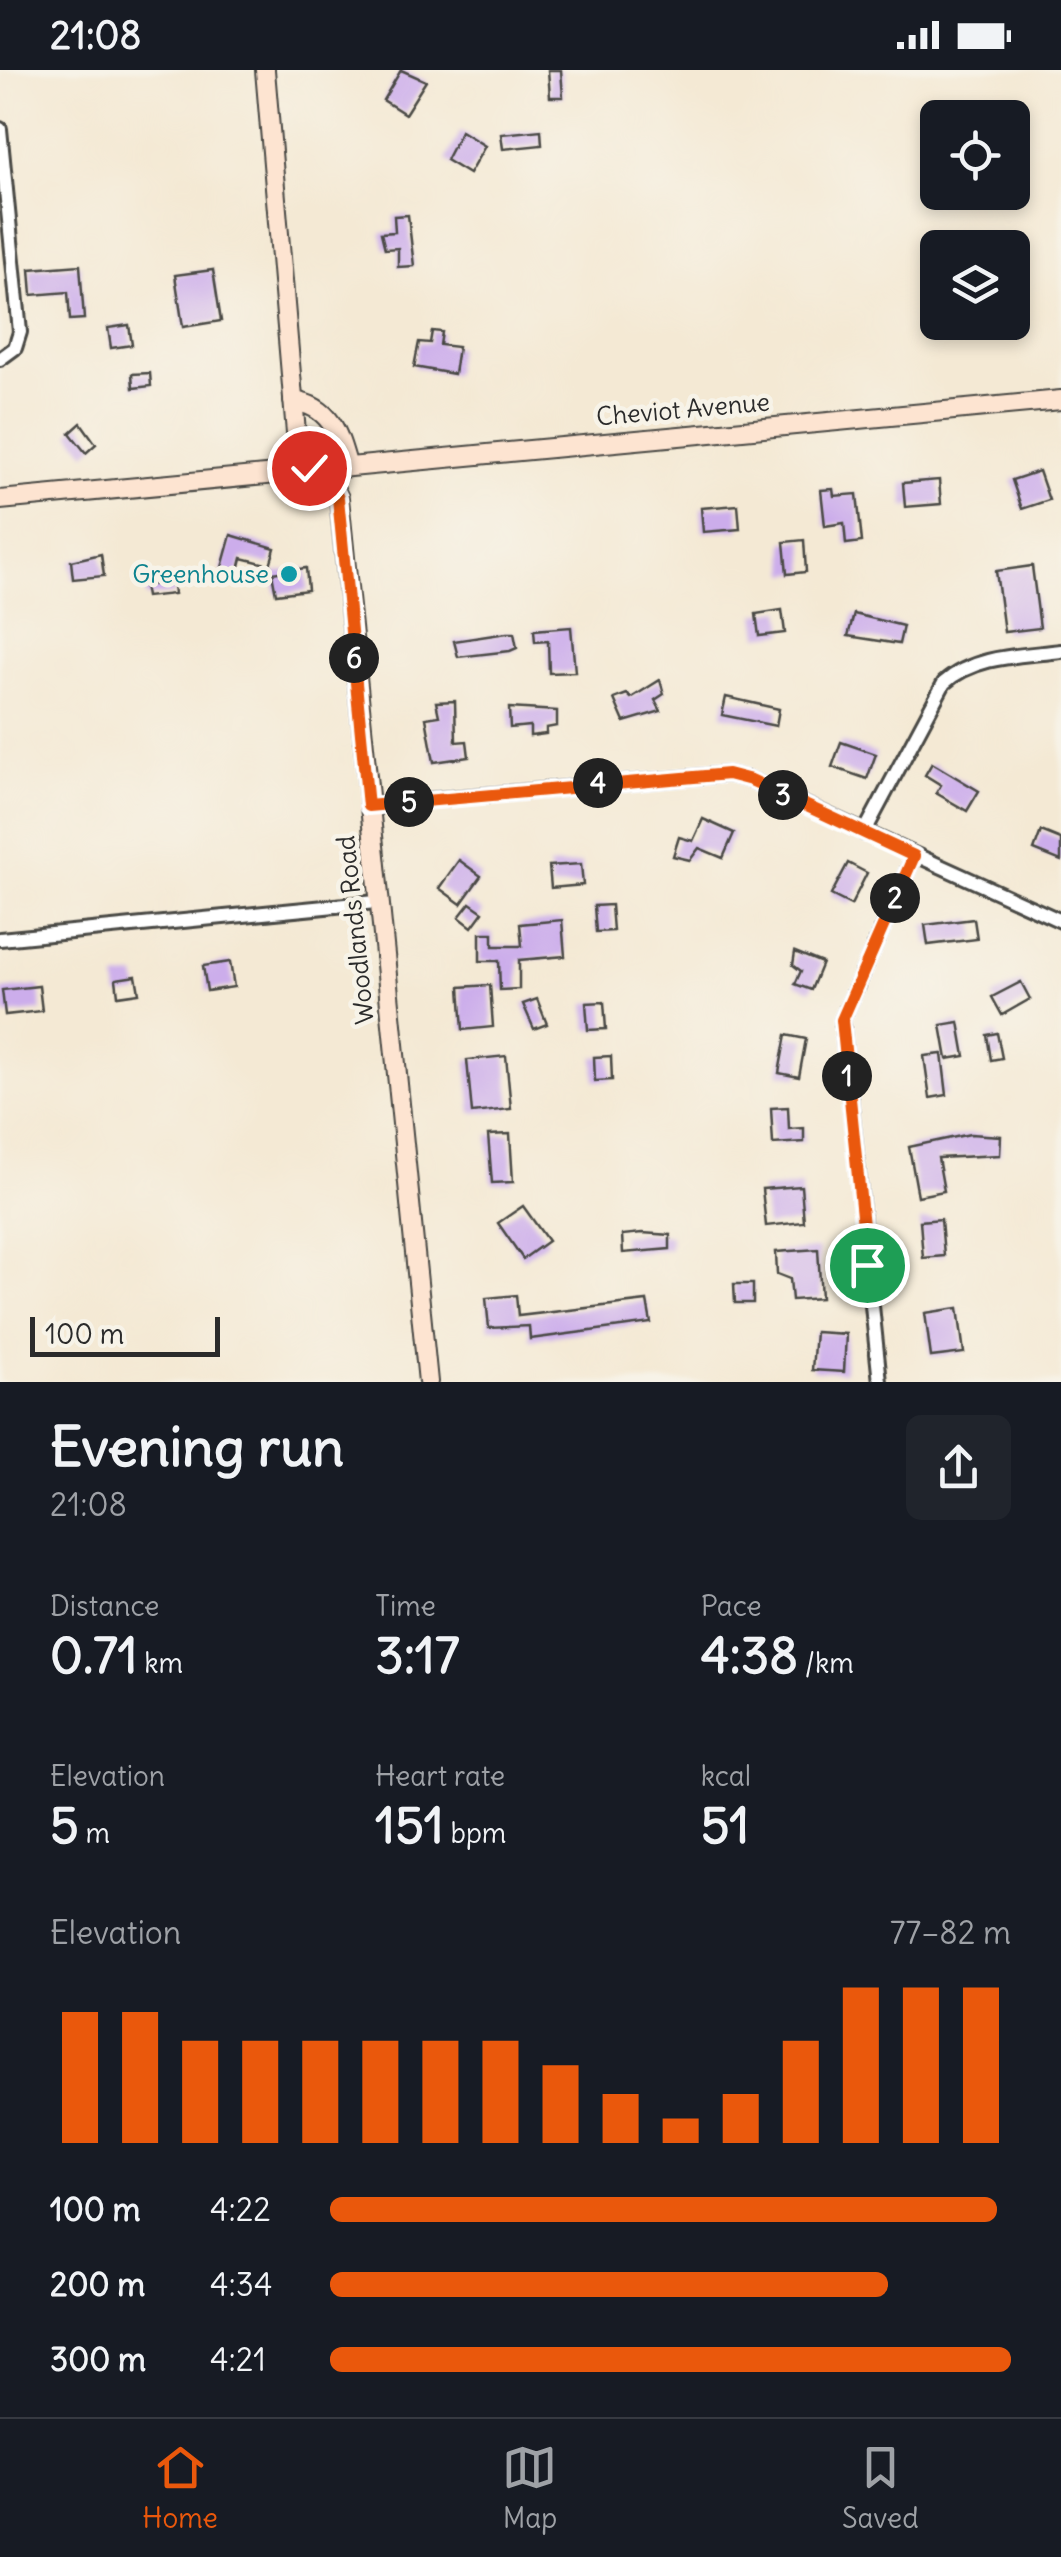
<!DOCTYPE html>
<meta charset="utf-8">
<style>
:root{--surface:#171b24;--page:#20242c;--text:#f1f3f6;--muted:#9ea1a6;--line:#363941;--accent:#ea580c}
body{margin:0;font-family:Delius,sans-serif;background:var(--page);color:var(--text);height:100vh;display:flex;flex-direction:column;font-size:38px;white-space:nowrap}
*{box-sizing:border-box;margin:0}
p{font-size:32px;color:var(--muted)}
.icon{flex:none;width:55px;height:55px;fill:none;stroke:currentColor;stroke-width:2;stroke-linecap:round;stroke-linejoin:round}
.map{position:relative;height:1312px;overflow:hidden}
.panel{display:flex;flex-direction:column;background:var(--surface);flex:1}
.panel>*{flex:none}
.controls{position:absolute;left:920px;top:30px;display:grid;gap:20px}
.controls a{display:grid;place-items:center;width:110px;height:110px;border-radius:15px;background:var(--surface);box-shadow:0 5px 15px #0003;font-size:50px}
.scale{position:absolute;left:30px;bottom:25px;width:190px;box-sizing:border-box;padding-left:10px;border:5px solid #2b2b2b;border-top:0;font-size:28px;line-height:35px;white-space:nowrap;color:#2b2b2b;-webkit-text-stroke:8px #f7f3e8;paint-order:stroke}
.pin{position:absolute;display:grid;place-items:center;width:85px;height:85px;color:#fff;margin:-42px;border:5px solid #fff;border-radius:50%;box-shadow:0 2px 10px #0007}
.km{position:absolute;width:50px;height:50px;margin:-25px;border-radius:50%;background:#222;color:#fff;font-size:28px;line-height:50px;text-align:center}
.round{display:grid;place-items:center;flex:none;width:105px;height:105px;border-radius:15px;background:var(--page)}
.headline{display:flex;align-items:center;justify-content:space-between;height:170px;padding:0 50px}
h1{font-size:55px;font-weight:700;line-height:75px}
.figures{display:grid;grid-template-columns:repeat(3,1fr);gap:15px;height:170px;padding:10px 50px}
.figures div{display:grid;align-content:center}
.figures b{font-size:50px;font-weight:700}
.figures small{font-size:28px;font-weight:400}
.figures p{font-size:28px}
.chart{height:280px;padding:20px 50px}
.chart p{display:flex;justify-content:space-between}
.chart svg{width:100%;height:180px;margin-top:10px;stroke:var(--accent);stroke-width:6}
ul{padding:0 50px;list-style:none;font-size:32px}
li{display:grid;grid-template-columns:160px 120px 1fr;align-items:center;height:75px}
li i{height:25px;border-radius:12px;background:var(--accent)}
.status{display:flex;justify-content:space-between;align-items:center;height:70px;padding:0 50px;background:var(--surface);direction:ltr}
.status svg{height:28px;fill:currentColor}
.tab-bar{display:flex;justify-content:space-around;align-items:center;height:140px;border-top:2px solid var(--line);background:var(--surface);font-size:28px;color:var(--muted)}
.tab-bar a{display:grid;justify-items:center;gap:5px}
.tab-bar .on{color:var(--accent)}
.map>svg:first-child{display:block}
.building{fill:#ccadeb}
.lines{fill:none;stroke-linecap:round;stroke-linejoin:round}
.street-casing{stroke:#494844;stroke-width:18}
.secondary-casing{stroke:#494844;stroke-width:22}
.street{stroke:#fff;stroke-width:12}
.secondary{stroke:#fde4d1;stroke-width:18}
.route-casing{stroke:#fff;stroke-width:20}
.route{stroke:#ea580c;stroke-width:12}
.culture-dot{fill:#0f9aa8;stroke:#f7f3e8;stroke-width:4}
.labels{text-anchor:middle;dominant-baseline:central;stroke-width:9;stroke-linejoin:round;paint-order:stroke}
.street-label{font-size:25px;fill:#2b2b2b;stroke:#f7f3e8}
.culture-label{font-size:25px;fill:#0d838f;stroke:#f7f3e8;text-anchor:end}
</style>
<div class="status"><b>21:08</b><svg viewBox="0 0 49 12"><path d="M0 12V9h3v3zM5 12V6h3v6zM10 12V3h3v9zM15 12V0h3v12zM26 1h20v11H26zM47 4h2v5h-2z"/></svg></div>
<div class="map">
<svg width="1061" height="1312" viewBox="0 0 1061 1312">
<rect width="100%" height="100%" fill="#f7f3e8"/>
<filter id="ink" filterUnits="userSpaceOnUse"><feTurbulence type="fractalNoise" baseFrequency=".01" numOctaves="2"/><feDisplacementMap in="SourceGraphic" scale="20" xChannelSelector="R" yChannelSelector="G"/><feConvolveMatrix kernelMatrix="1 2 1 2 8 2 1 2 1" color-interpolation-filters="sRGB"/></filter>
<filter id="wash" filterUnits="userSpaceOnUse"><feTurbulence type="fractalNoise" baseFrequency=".0048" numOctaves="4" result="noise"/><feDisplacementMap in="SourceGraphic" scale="40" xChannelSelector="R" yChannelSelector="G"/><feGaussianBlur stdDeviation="2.25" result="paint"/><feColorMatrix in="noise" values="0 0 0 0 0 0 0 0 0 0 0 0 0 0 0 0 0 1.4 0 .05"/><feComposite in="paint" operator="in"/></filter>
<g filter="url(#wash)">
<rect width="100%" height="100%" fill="#f4e9d4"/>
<g id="blocks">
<g class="building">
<path d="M401,0L426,11L405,44L383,30Z"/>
<path d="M548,0H561L563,27H550Z"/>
<path d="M541,60L542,75L503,79L501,64Z"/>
<path d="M461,61L485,76L469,104L446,90Z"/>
<path d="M408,145L414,196L398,197V178L385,179L381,163L395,162L394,146Z"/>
<path d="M80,195L84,249L70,250L68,222L32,225L30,199Z"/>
<path d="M213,200L221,251L183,257L175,205Z"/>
<path d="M129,255L132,275L111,278L108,258Z"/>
<path d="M432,261L442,262L440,275L458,277L454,304L414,297L419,272L430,273Z"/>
<path d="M150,303L151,316L133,318L132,304Z"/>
<path d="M81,353L96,374L86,383L70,363Z"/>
<path d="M1039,401L1049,430L1022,439L1012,410Z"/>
<path d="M939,410L941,434L905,437L903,413Z"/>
<path d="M833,419L834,426L857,424L862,472L846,474L844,453L825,456L821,420Z"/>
<path d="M738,435L740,459L703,462L701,438Z"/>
<path d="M231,465L275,478L270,495L242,488L238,504L221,501Z"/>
<path d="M804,470L806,502L787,504L784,472Z"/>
<path d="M101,484L104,506L73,509L71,491Z"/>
<path d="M1032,496L1040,558L1004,562L996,501Z"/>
<path d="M306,498L308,520L276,524L272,503Z"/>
<path d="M173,514L174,524L146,527L144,515Z"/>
<path d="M782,540L785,563L759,566L756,544Z"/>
<path d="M854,544L903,556L899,574L848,566Z"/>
<path d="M571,557L575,602L549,603L548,571L535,572L534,560Z"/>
<path d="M507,563H514L517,578L510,581L458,587L454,571Z"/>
<path d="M660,610L664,624L655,630L661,641L624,652L614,629L627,624L631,628Z"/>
<path d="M726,627L779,639L776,656L722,645Z"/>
<path d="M455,631L456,672L467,671L469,687L434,692L426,648L439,646L436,632Z"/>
<path d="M509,638L557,641V656L546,658V664L530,666V656L510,658Z"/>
<path d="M841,672L876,684L867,709L832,697Z"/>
<path d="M932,693L979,721L967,741L936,723L941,715L925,705Z"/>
<path d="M703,749L734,763L723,788L699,778L690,790L673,786L679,767L693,771Z"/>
<path d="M1041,761L1061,769V791L1034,780Z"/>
<path d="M459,790L481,806L461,834L439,818Z"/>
<path d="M848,793L867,803L851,835L831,825Z"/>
<path d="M581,794L583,815L551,818L549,796Z"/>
<path d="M470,833L483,842L472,857L459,847Z"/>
<path d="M611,835L613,861L596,862L594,836Z"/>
<path d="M974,849L977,869L928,875L925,855Z"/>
<path d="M562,850L565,886L519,890V919L500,920L499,891H480V863H493V876H522L520,854Z"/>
<path d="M795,882L822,893L811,920L795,914L801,901L793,895Z"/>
<path d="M230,892L234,917L207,921L203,896Z"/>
<path d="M136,906L139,923L118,926L116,909Z"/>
<path d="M1021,912L1030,929L1002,945L992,927Z"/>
<path d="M490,915L493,957L463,960L460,917Z"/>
<path d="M39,916L42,941L5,945L2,920Z"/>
<path d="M537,929L547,954L534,959L523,934Z"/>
<path d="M604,932L606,959L588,960L586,933Z"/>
<path d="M959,952L965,986L947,989L941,955Z"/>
<path d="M997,963L1002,988L991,990L987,965Z"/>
<path d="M786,965L806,969L799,1007L779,1003Z"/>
<path d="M942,984L947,1025L930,1028L924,986Z"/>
<path d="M506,986L511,1039L472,1043L467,990Z"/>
<path d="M611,986L612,1010L595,1011L594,987Z"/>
<path d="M788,1037L789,1059L804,1058V1072L773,1074L771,1038Z"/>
<path d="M510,1064L513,1112L492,1113L488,1065Z"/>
<path d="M970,1064L1001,1066L1000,1085L938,1088L944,1121L918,1126L909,1077Z"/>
<path d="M801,1116L804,1152L766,1156L762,1119Z"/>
<path d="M523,1136L548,1171L523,1189L498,1153Z"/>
<path d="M941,1149L944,1186L923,1188L920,1151Z"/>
<path d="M642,1163L670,1165V1179L623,1183L622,1165Z"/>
<path d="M818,1179L821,1228L792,1230L790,1209L777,1204L776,1182Z"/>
<path d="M734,1214H753V1233H735Z"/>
<path d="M516,1225L518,1246L647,1231L651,1253L530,1269L529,1256L489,1258L486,1228Z"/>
<path d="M958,1238L964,1283L931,1287L925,1243Z"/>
<path d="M815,1262L846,1264L844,1302L812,1300Z"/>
</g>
</g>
</g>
<g filter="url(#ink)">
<use href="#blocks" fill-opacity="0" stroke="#494844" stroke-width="2.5"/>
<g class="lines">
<defs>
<g id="street">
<path d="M0,59L20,262L15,278L0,289"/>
<path d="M368,735L728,704L751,710L1061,851"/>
<path d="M864,763L944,613C975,585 1022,586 1061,581"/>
<path d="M0,869L376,832"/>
<path d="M880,1312L842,950L914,786"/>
</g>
<g id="secondary">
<path d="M265,0L296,363L309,398L332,414L339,428L428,1312"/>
<path d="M293,331C330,336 338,362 347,394"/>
<path d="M0,430L1061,330"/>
</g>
</defs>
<use href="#street" class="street-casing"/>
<use href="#secondary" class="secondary-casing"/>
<use href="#street" class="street"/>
<use href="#secondary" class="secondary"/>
</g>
</g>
<g class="lines" filter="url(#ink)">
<defs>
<path id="route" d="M309,398L332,414L338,428L368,736L728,704L751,710L914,786L842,950L867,1195"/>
</defs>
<use href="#route" class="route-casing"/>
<use href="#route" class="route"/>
</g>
<circle class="culture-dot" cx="289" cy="504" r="10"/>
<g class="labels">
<g class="street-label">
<text transform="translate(683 339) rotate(-5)">Cheviot Avenue</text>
<text transform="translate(355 860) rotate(-96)">Woodlands Road</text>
</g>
<g class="culture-label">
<text x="269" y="504">Greenhouse</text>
</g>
</g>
</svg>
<div class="controls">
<a><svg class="icon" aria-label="locate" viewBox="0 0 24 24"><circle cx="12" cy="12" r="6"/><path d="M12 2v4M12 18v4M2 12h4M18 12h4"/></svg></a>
<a><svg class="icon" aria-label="layers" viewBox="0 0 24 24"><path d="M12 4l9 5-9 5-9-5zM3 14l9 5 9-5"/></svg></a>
</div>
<div class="scale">100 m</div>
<div class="pin" style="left:867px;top:1195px;background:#1e9e55"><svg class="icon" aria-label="arrive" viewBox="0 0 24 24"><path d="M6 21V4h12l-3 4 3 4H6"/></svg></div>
<div class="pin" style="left:309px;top:398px;background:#d93025"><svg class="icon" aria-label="check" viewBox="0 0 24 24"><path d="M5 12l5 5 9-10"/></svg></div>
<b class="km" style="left:847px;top:1006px">1</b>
<b class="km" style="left:895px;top:828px">2</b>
<b class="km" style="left:783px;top:725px">3</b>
<b class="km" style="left:598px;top:713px">4</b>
<b class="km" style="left:409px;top:732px">5</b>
<b class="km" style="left:354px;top:588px">6</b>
</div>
<section class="panel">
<div class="headline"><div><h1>Evening run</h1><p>21:08</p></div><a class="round"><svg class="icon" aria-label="share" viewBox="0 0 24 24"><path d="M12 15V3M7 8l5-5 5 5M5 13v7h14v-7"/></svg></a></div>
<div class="figures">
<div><p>Distance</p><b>0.71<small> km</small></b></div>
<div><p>Time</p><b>3:17</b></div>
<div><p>Pace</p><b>4:38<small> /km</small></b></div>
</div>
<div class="figures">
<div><p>Elevation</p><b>5<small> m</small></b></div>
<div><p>Heart rate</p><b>151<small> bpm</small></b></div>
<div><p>kcal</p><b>51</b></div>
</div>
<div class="chart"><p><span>Elevation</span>77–82 m</p>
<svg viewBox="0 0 160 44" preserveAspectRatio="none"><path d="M5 44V12M15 44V12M25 44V19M35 44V19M45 44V19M55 44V19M65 44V19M75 44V19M85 44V25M95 44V32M105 44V38M115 44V32M125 44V19M135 44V6M145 44V6M155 44V6"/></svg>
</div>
<ul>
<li><b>100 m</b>4:22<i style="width:98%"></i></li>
<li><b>200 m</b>4:34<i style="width:82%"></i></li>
<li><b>300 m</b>4:21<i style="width:100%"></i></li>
</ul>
</section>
<nav class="tab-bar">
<a class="on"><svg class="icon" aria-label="home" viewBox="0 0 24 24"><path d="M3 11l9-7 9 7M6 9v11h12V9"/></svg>Home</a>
<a><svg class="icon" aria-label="map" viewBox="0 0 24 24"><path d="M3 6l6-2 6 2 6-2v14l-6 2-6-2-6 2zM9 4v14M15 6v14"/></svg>Map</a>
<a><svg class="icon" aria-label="saved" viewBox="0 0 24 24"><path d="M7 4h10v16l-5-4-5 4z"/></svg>Saved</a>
</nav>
